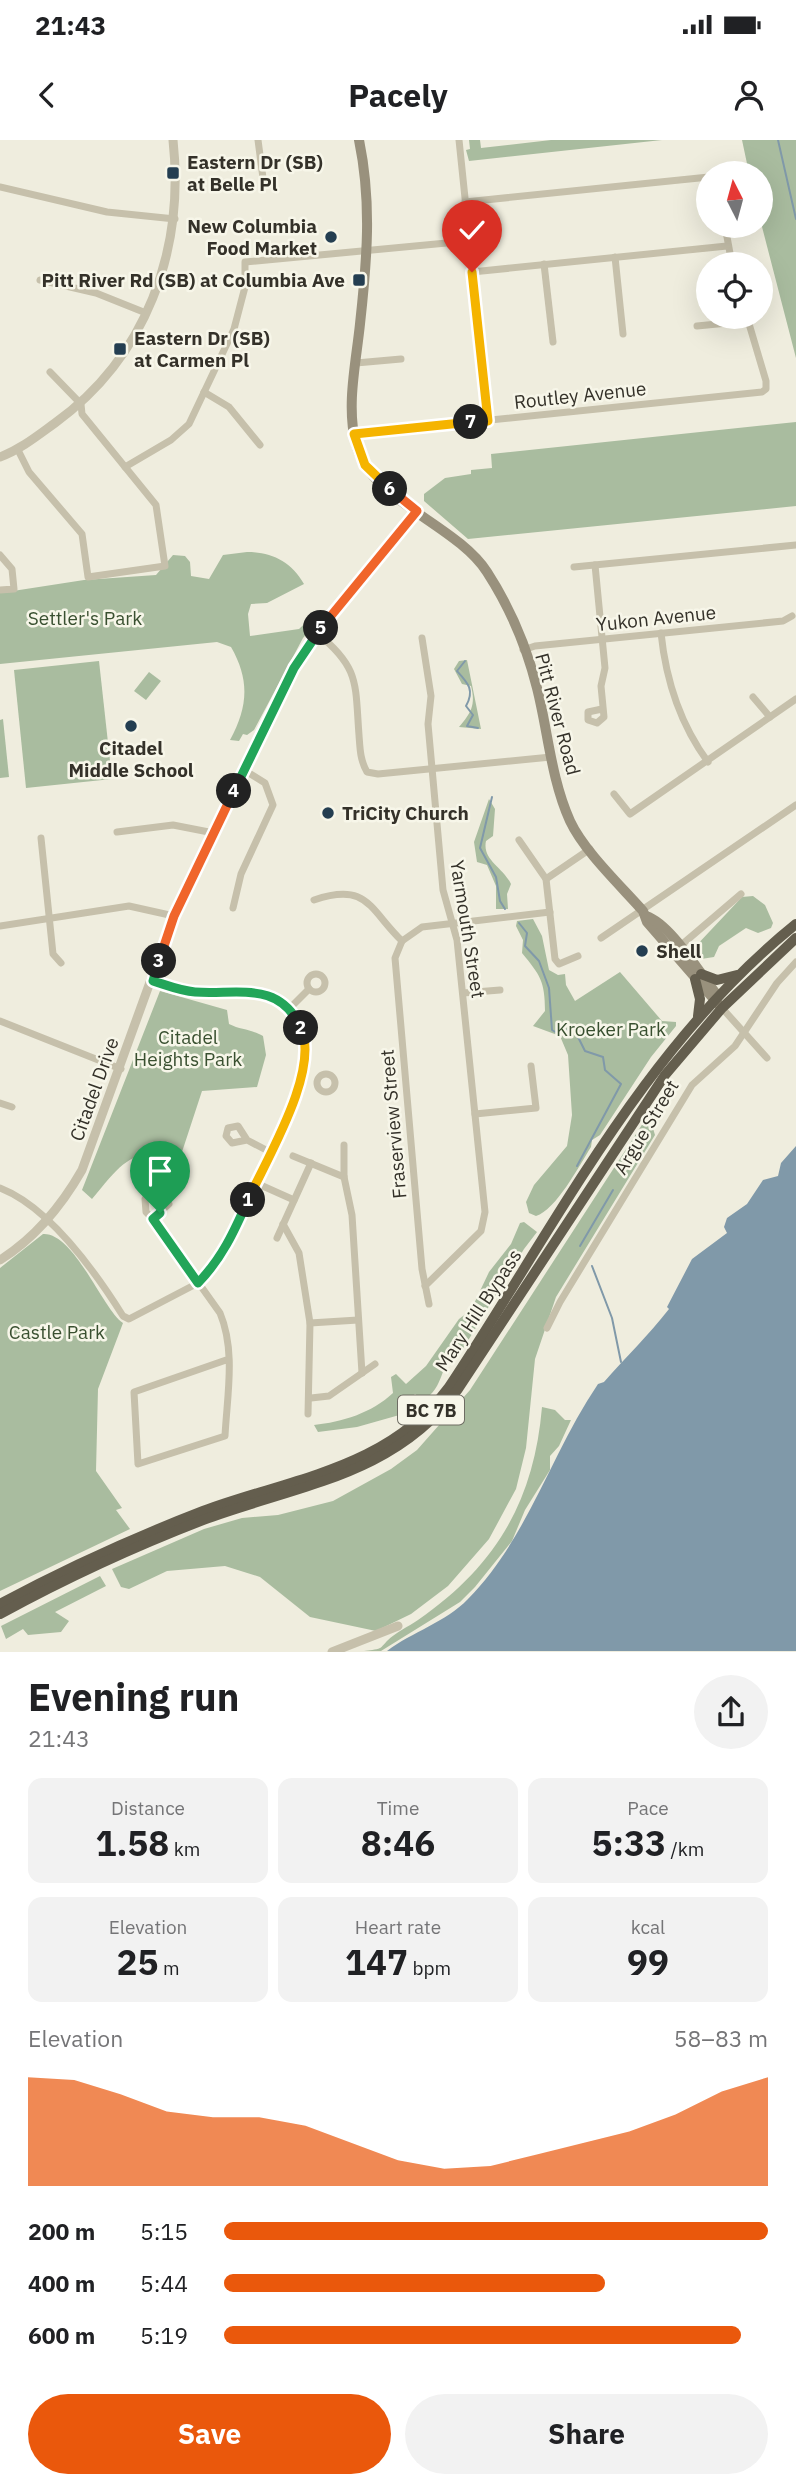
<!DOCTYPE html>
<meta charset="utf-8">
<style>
:root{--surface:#fff;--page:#f2f2f2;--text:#202124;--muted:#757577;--accent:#ea580c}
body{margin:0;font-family:"IBM Plex Sans",sans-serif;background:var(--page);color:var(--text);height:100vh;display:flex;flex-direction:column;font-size:26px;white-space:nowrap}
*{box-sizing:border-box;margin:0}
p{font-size:23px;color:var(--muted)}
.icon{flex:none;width:38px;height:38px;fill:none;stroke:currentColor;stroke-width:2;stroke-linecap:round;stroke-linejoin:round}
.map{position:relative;height:1512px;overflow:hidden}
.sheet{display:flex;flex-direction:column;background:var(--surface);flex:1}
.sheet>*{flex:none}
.needle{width:46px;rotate:354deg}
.controls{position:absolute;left:696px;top:21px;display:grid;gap:14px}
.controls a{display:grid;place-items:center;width:77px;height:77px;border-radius:50%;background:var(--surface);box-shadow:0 7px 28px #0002;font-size:35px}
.pin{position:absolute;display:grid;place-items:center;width:60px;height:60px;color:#fff;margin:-72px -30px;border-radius:50% 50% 50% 0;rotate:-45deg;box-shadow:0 0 7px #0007}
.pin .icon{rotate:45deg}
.km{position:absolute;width:35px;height:35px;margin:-18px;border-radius:50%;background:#222;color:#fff;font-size:19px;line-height:35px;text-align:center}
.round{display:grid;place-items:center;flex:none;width:74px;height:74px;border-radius:37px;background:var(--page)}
.overview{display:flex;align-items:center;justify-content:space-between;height:119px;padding:0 28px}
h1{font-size:38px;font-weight:700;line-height:52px}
.stats{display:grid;grid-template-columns:repeat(3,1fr);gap:10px;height:119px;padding:7px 28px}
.stats div{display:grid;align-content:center;border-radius:14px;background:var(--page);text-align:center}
.stats b{font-size:35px;font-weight:700}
.stats small{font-size:19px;font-weight:400}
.stats p{font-size:19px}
.chart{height:196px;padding:14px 28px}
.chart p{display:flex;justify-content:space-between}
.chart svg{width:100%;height:126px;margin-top:7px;fill:var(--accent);opacity:.7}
.primary-button{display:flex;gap:14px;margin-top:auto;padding:14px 28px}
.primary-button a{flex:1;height:80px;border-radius:42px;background:var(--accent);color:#fff;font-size:28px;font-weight:700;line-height:80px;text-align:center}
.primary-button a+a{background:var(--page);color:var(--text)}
ul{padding:0 28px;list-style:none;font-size:23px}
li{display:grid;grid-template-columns:112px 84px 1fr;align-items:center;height:52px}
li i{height:18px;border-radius:9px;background:var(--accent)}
.status{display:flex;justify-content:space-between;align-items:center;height:49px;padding:0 35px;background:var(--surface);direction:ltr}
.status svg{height:19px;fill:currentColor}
header{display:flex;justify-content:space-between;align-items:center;height:91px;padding:0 28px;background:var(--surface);font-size:32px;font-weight:700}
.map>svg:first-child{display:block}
.green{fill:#a9bc9f}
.water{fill:#8099a9}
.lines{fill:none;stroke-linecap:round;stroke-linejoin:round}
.stream{stroke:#8099a9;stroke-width:2}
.minor{stroke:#c6c0ab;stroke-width:7}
.tertiary{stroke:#c6c0ab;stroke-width:9}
.secondary{stroke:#99917d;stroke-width:10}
.trunk{stroke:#645e4e;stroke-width:10}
.split-1-casing{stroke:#fff;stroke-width:14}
.split-2-casing{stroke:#fff;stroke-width:14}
.split-3-casing{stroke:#fff;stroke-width:14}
.split-4-casing{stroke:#fff;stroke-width:14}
.split-5-casing{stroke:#fff;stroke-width:14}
.split-6-casing{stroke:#fff;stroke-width:14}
.split-7-casing{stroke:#fff;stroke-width:14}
.split-8-casing{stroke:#fff;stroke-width:14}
.split-1{stroke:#22a559;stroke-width:9}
.split-2{stroke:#f5b400;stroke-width:9}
.split-3{stroke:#22a559;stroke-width:9}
.split-4{stroke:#f0652b;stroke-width:9}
.split-5{stroke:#22a559;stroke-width:9}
.split-6{stroke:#f0652b;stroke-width:9}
.split-7{stroke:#f5b400;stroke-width:9}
.split-8{stroke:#f5b400;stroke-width:9}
.poi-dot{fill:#243e51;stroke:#f7f6e9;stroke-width:2.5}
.labels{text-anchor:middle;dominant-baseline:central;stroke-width:5;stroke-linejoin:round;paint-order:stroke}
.shield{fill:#f7f6e9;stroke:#6e6c63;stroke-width:2}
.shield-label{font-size:18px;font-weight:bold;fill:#343129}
.poi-label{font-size:19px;font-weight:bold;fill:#343129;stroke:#f7f6e9;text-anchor:start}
.street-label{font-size:19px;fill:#343129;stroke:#f7f6e9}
.park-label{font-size:19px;fill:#395030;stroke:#f7f6e9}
</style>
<div class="status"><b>21:43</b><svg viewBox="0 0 49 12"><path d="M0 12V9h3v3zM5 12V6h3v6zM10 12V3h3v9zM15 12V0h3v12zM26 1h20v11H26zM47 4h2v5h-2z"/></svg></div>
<header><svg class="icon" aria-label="back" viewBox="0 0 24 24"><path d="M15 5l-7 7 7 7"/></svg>Pacely<svg class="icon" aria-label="person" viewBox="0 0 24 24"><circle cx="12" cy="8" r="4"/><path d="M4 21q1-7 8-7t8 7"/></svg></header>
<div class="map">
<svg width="796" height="1512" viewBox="0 0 796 1512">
<rect width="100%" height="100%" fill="#efedde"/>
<g class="green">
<path d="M469,0H480L481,8L551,0H662L469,21L466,10L470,9Z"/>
<path d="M742,0H796V218L761,83V33H749Z"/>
<path d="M796,282V366L468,399L424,361V354L445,338L471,334V330L492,328L491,314Z"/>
<path d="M247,412C271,412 291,421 304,444L267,463L251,464L248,474L250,496L299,489L318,471L323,475L303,498L254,590L247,595L243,594L239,601L230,600C248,567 250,540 231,507L217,502L0,524V453L84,440L156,435L173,415L185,416L190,422L191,436L209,439L223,415Z"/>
<path d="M467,520L481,589L459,587C471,573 476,565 471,546L462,544L454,529L459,521Z"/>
<path d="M99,521L112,639L26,648L14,530Z"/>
<path d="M149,532L161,541L146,560L134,551Z"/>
<path d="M3,579L9,637L0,638V580Z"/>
<path d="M489,659L495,669L493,696L486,701C482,720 503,727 511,744L507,754L508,769H496V746L487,725L477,722L474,702Z"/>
<path d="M753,756L765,765L773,783L771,788L758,793L746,788L719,806L714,817L701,819L694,808L742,757Z"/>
<path d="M533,779L542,796L549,830L558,835L565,834L566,845L575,861L620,832L662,881L676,882V886L651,917L600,995L592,1000L591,1007C579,1026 556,1070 536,1076L529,1073L526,1062L534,1045L567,1006L572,975L568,915L560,896L533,886L545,871C545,841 540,835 522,813L523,800L516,786L517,781Z"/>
<path d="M160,851L227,870L229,884C241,890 251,889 263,896L266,915L257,947L202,951L181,1015C130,1008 123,1022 92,1059L82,1050Z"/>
<path d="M658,960L661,962L651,982L655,995L556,1157L535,1219L526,1308L516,1349L489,1399L448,1446L411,1474L376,1491L310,1477L260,1437L225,1426L167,1431L129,1449L121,1447L112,1429L204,1389L242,1378L278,1375L333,1361L391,1329L417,1310L470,1250Z"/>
<path d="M524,1082L537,1092L524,1109L461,1212L447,1222C440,1237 439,1251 423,1260L415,1254L411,1258L410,1272L357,1287L318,1292L314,1285C342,1282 372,1273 393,1253L391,1237L396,1234L406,1244L426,1226L459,1179L471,1170L489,1132L511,1104L520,1083Z"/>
<path d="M43,1094C74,1092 103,1170 123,1183L98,1249L96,1331L122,1368L116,1370L130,1389L0,1451V1128Z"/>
<path d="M542,1267L555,1270L565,1280H571L559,1306L550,1316V1330L525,1370L512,1401L475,1447L460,1462L381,1511H364C369,1510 376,1510 380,1508C381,1508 387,1501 387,1501C396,1492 408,1487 418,1480C496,1426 534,1361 542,1267Z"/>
<path d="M100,1436L106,1446L55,1472L69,1481L61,1492L28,1495L23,1489L6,1499L1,1486Z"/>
</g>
<path class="water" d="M796,1006V1511H387C412,1492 446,1482 468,1459C528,1398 551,1313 598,1244L604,1242C626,1217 648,1196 669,1169L667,1167L692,1119L727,1093L724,1087L727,1078L747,1064L763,1040L778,1036L781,1023Z"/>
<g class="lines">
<g class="stream">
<path d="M778,0L796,79"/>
<path d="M465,521L457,531C468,543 475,550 466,566L473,575L467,586L478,588"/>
<path d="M492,657L480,708L496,737L500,761L505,769"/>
<path d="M519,783L527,793L525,806L539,821L549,848L552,890L557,893L574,889L585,911L603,917L605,930L621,944L577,1026"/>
<path d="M580,1106L613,1050"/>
<path d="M592,1126L612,1178L621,1222"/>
</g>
<g class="minor">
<path d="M258,0L263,38"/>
<path d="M459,0L488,280"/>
<path d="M0,47L107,72L175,79"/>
<path d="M465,62L709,37"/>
<path d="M725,86L732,124"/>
<path d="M615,117L623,194"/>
<path d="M544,124L553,202"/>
<path d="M472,132L727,106"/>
<path d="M40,140L96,153L146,173"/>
<path d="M697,186L748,181"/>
<path d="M356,223L401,219"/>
<path d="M204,252L229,267L260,305"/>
<path d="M354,294L762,252L766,249V241L747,177"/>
<path d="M18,310L29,332L82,394L88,437L165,426L156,365L82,274L81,264L50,232"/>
<path d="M125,327L171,300L189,284L234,189L245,147V122L468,101"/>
<path d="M0,415L12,429L14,449L0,450"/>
<path d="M595,425L605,528L601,546L604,577L597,583L588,580V572L602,569"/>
<path d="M574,427L796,405"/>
<path d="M317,493C360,528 355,543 359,595C360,608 360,620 367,632L378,634L551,617"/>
<path d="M661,493C666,541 680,584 708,622"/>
<path d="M422,498L431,556L428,584L443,750L457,800L485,1072L481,1091L425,1146"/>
<path d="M523,510L535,506L783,481L792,476"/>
<path d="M753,557L770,577"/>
<path d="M614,654L630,674L796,559"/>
<path d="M117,692L173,685L214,693"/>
<path d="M41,698L53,814L61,823"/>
<path d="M519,700L546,739L555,819L559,824L578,816"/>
<path d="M546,739L590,709"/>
<path d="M314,760C368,742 369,769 402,801"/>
<path d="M233,768L241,734L273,665L265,643L244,630"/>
<path d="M0,786L129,766L174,776"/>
<path d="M601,798L796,665"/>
<path d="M679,807L741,754"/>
<circle cx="316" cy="843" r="9"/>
<path d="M463,853L500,850"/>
<path d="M722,868L767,918"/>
<path d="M288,870L309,849"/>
<path d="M0,881L121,929"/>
<circle cx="326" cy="943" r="9"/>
<path d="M0,963L12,967"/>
<path d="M475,974L536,968L531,926"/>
<path d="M247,1000L232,1003L226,996L228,988L238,986L247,1000L270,1012"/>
<path d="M344,1005V1037L352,1075L362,1233"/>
<path d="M293,1016L344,1037"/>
<path d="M256,1043L294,1060"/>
<path d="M0,1048C49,1067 96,1133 123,1176L129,1179L198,1143L218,1122L305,934C311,888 290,851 239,850C224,850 209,853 195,852C181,850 166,845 153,841"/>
<path d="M153,1079L146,1072L145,1059L149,1054L163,1052L169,1064L153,1079L220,1173C236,1211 227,1256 225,1296L138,1324L134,1252L229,1219"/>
<path d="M283,1084L299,1113L310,1183L308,1274"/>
<path d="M277,1098L311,1023"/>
<path d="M429,1164L422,1129L395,818L402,801L422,787L550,772"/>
<path d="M310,1183L358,1180"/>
<path d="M547,1188L560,1162L692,945L735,906L777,843L796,822"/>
<path d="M311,1258L329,1256L375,1224"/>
</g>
<g class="tertiary">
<path d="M0,317C21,309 37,296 55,283C146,217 185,111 173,0"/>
<path d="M0,1120C35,1098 62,1065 82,1030L174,776L294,528L317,493L417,371"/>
<path d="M332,1512L398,1486"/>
</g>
<g class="secondary">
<path d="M359,0C372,63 367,120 360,184C356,223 346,266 356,304C370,361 456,384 487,432C509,466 527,508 537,548C548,591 551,639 570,681C584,711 620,745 643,771L647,782L719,865"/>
<path d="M646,776C671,784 700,834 717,855"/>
</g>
<g class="trunk">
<path d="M701,834L717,840L737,835"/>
<path d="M695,839L700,859L698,876"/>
<path d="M0,1464C65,1429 133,1398 203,1371C292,1338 388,1329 449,1247C556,1086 643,907 796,784"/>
<path d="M0,1474C66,1438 133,1407 203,1380C297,1345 395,1336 458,1249L665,935L722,868L796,798"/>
</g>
</g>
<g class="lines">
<defs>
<path id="split-1" d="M160,1073L153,1079L198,1143C222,1118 234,1092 248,1060"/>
<path id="split-2" d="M248,1060C267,1018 320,931 301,888"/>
<path id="split-3" d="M159,821L153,841C166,845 181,851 195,852C237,855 279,840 301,888"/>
<path id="split-4" d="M159,821L174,776L234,651"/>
<path id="split-5" d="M234,651L294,528L321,488"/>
<path id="split-6" d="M321,488L417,371L390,349"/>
<path id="split-7" d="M390,349L365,325L354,294L471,282"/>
<path id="split-8" d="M471,282L488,281L472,132"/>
</defs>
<use href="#split-1" class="split-1-casing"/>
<use href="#split-2" class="split-2-casing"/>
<use href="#split-3" class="split-3-casing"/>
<use href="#split-4" class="split-4-casing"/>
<use href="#split-5" class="split-5-casing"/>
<use href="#split-6" class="split-6-casing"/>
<use href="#split-7" class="split-7-casing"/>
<use href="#split-8" class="split-8-casing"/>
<use href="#split-1" class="split-1"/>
<use href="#split-2" class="split-2"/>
<use href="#split-3" class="split-3"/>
<use href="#split-4" class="split-4"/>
<use href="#split-5" class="split-5"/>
<use href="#split-6" class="split-6"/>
<use href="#split-7" class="split-7"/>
<use href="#split-8" class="split-8"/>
</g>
<g class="poi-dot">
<rect x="166" y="26" width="14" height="14" rx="3.5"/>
<circle cx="331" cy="97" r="7"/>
<rect x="352" y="133" width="14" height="14" rx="3.5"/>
<rect x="113" y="202" width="14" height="14" rx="3.5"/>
<circle cx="131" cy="586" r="7"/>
<circle cx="328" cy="673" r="7"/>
<circle cx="642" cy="811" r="7"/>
</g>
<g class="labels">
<rect class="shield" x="398" y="1255.5" width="66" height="29" rx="5"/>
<g class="shield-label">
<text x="431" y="1270">BC 7B</text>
</g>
<g class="poi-label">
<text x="187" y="22">Eastern Dr (SB)<tspan x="187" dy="22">at Belle Pl</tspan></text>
<text x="317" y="86" text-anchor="end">New Columbia<tspan x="317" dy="22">Food Market</tspan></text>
<text x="345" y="140" text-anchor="end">Pitt River Rd (SB) at Columbia Ave</text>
<text x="134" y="198">Eastern Dr (SB)<tspan x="134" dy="22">at Carmen Pl</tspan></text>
<text x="131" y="608" text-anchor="middle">Citadel<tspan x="131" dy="22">Middle School</tspan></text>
<text x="342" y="673">TriCity Church</text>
<text x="656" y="811">Shell</text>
</g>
<g class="street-label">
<text transform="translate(580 255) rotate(-6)">Routley Avenue</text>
<text transform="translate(656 478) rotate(-6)">Yukon Avenue</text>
<text transform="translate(558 574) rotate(75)">Pitt River Road</text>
<text transform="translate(468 789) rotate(81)">Yarmouth Street</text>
<text transform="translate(94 949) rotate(-70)">Citadel Drive</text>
<text transform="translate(393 984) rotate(-95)">Fraserview Street</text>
<text transform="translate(646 987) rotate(-59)">Argue Street</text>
<text transform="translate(478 1170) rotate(-57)">Mary Hill Bypass</text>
</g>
<g class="park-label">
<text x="85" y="478">Settler's Park</text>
<text x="611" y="889">Kroeker Park</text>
<text x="188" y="897">Citadel<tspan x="188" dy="22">Heights Park</tspan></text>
<text x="57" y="1192">Castle Park</text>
</g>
</g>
</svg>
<div class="controls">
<a><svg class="needle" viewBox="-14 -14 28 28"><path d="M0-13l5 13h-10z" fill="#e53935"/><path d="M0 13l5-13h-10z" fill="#757577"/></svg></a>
<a><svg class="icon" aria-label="locate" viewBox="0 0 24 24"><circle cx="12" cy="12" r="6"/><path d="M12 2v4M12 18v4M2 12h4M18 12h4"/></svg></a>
</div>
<div class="pin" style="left:160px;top:1073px;background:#1e9e55"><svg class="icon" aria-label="arrive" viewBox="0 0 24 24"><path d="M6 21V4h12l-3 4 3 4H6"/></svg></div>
<div class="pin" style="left:472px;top:132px;background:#d93025"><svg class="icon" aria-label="check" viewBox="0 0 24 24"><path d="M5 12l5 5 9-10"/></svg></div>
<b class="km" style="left:248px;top:1060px">1</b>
<b class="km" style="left:301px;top:888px">2</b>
<b class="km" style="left:159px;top:821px">3</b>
<b class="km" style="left:234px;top:651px">4</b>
<b class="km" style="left:321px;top:488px">5</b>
<b class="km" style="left:390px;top:349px">6</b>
<b class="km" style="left:471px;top:282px">7</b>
</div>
<section class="sheet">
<div class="overview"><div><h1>Evening run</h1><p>21:43</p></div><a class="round"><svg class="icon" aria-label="share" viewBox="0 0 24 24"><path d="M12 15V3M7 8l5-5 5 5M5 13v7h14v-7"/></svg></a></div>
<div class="stats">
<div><p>Distance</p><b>1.58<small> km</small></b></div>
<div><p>Time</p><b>8:46</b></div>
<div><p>Pace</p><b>5:33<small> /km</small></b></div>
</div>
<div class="stats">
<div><p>Elevation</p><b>25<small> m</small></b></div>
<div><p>Heart rate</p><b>147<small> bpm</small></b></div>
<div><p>kcal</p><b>99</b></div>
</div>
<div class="chart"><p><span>Elevation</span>58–83 m</p>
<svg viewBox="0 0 160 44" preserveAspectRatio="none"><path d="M0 44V6L10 7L20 12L30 18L40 20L50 20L60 23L70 29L80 35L90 38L100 37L110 33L120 29L130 25L140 19L150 11L160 6V44z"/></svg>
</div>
<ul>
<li><b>200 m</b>5:15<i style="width:100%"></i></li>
<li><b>400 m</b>5:44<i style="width:70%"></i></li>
<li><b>600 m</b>5:19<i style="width:95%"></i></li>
</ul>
<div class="primary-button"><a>Save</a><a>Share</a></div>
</section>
